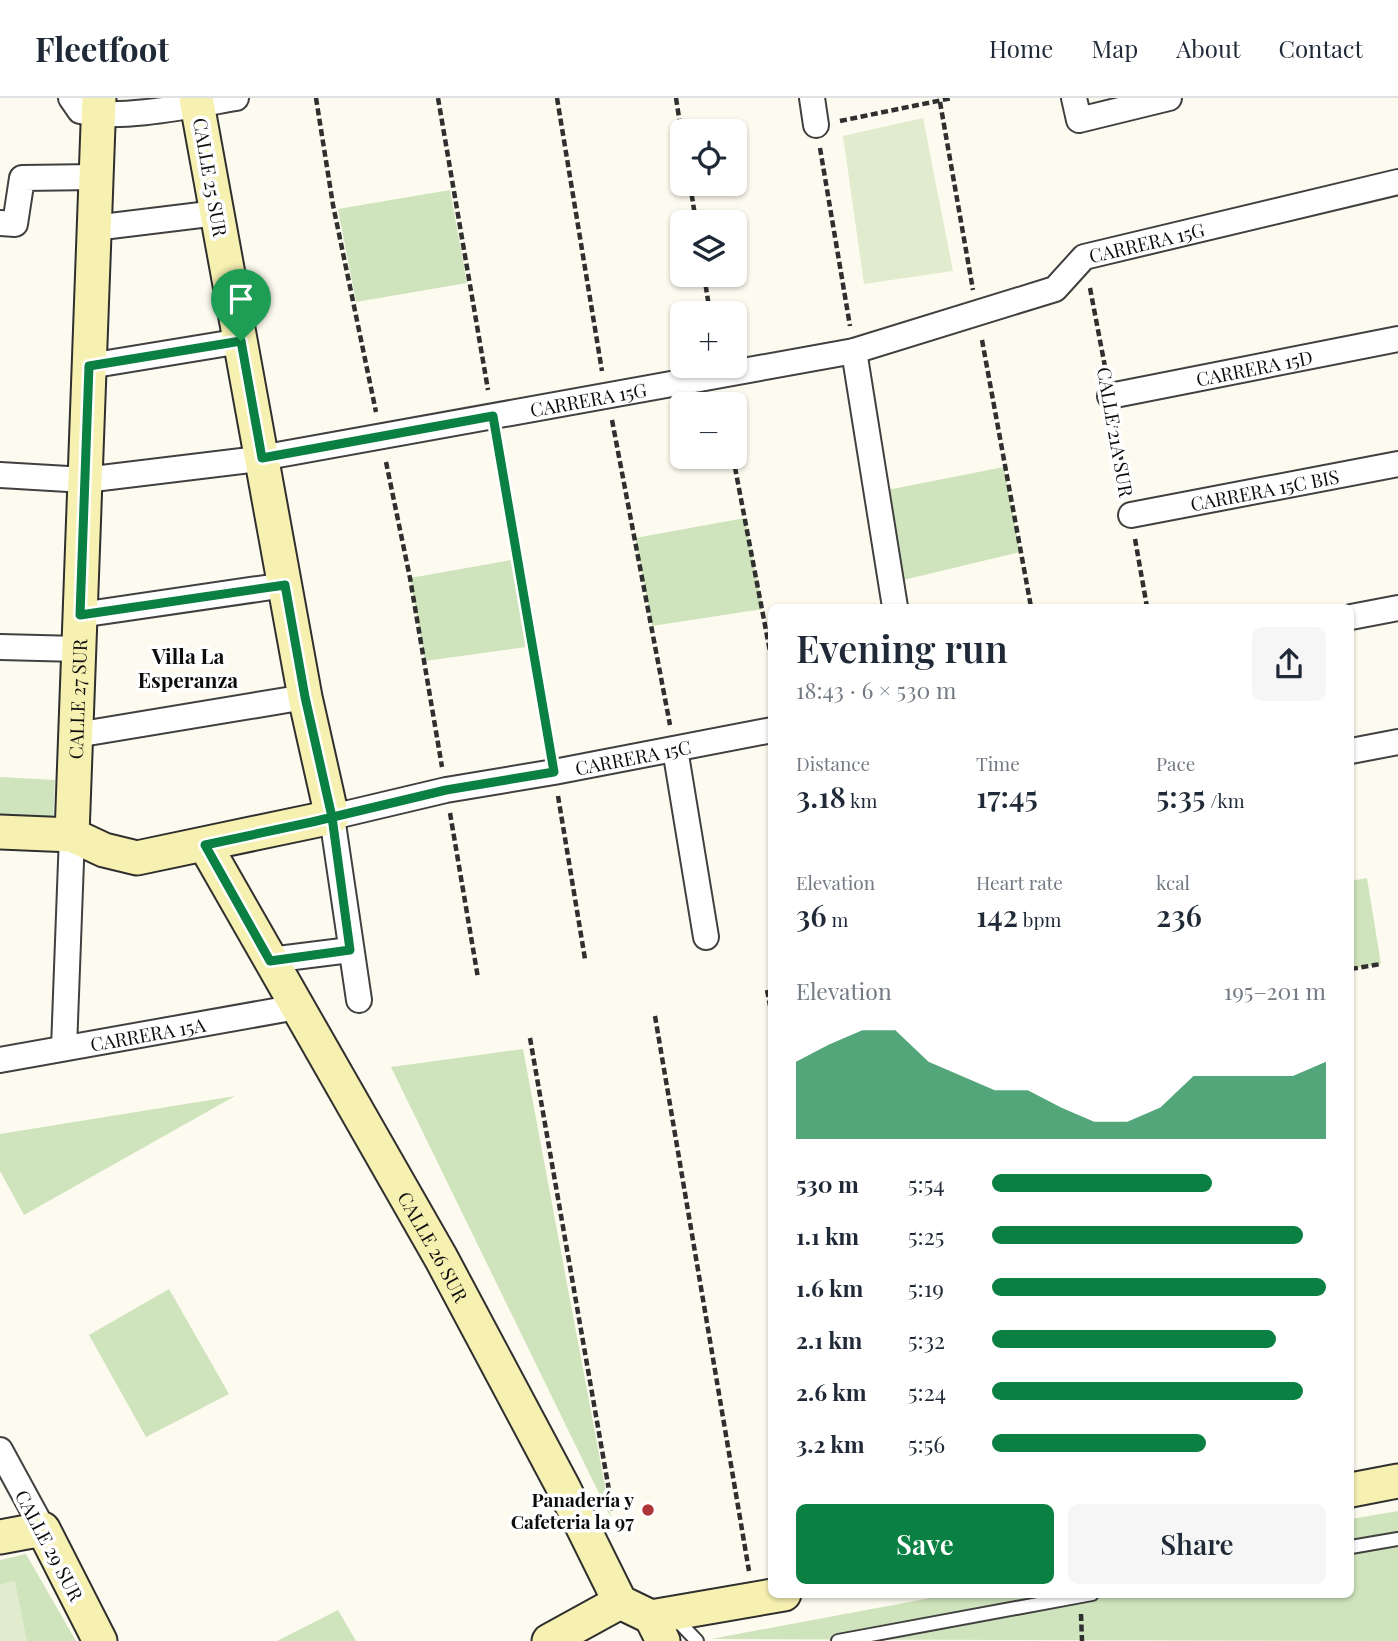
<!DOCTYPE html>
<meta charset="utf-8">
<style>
:root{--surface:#fff;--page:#f6f6f7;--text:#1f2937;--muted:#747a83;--line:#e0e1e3;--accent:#0b8043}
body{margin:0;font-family:"Playfair Display",serif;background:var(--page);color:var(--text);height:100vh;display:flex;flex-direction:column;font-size:26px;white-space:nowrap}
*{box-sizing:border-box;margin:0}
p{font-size:23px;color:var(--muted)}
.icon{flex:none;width:38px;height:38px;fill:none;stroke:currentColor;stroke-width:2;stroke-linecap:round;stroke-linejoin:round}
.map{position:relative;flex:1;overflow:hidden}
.details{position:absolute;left:768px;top:506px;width:586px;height:994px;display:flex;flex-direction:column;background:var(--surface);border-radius:10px;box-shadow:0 2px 5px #0004}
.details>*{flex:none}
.controls{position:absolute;left:670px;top:21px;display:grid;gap:14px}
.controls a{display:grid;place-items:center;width:77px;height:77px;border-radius:10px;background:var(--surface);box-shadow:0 2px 5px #0004;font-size:35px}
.pin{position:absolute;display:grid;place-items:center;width:60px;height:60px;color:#fff;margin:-72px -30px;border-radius:50% 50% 50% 0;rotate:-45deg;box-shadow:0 0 7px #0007}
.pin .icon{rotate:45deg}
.round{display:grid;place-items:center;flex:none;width:74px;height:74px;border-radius:10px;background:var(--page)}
.headline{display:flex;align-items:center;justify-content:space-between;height:119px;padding:0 28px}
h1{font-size:38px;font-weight:600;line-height:52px}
.stats{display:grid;grid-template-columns:repeat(3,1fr);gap:10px;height:119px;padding:7px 28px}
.stats div{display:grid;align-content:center}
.stats b{font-size:30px;font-weight:600}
.stats small{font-size:19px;font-weight:400}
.stats p{font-size:19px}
.chart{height:196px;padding:14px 28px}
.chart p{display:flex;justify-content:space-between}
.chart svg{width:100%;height:126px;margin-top:7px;fill:var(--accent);opacity:.7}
.action{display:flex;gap:14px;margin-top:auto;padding:14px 28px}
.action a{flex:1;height:80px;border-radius:10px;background:var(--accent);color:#fff;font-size:28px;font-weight:600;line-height:80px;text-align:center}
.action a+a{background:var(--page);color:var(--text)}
ul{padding:0 28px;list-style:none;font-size:23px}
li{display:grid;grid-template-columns:112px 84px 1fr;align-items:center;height:52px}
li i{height:18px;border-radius:9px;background:var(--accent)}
header{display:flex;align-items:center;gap:42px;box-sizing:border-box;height:98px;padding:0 35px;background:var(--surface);border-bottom:2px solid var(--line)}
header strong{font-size:33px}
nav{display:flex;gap:38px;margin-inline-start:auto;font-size:24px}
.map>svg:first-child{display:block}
.green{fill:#cfe4bc}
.pitch{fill:#e0eccd}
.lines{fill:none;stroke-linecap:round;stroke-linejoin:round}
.lane-casing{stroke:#404040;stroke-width:16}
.street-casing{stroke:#404040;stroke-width:28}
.secondary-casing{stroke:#2f2f2f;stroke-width:37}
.path{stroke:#2f2f2f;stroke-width:4.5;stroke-dasharray:7 3.5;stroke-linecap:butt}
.lane{stroke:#fff;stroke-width:12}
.street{stroke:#fff;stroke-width:24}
.secondary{stroke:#f6f0b1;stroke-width:33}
.route-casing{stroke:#fff;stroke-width:14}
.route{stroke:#0b8043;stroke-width:9}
.poi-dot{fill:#ad3537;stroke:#fff;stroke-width:2.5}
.labels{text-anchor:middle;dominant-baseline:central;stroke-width:7;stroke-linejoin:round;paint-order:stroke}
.street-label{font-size:19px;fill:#0d0d0d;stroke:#fff}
.poi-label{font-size:19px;font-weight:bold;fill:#0d0d0d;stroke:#fff;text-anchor:end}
.neighbourhood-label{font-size:21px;font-weight:bold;fill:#0d0d0d;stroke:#fff}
</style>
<header>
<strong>Fleetfoot</strong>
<nav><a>Home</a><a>Map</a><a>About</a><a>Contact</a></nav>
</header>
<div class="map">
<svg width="1398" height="1543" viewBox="0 0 1398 1543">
<rect width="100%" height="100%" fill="#fdfbef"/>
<g class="green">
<path d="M450,92L467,185L356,204L338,111Z"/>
<path d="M1004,369L1020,454L891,485L877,394Z"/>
<path d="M745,420L763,511L652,528L635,440Z"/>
<path d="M517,461L534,548L425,563L410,480Z"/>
<path d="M0,679L55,682L53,725L0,722Z"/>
<path d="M1367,780L1381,866L1351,871V783Z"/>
<path d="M523,951L611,1420L391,969Z"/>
<path d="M235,998L24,1117L0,1073V1036Z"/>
<path d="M169,1191L229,1296L146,1339L89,1237Z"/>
<path d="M1398,1413V1543L711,1541L952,1496H1351V1421Z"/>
<path d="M26,1456L76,1543H0V1462Z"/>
<path d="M338,1512L356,1543H277Z"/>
</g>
<g class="pitch">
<path d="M923,20L953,173L864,186L843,38Z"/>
<path d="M15,1483L27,1543H0V1486Z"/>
</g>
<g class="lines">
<defs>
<g id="lane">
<path d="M1351,1449L1398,1441"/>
<path d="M674,1519L697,1543"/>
<path d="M838,1543L1092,1496"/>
</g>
<g id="street">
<path d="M71,0L80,13C119,23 194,7 236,0"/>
<path d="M812,0L816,27"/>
<path d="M1074,0L1079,22L1169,0"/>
<path d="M0,125L15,126L22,80L96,79"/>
<path d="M94,130L217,115"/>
<path d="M854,253L895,509"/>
<path d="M89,268L241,243"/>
<path id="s1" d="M1110,298L1398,241"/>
<path id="s2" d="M0,377L85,382L250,362L854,253L1055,191L1084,159L1398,84"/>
<path id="s3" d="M1131,417L1398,366"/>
<path d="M80,517L285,487"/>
<path d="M1351,519L1398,510"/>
<path d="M0,549L79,551"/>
<path d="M76,637L305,599"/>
<path d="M675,651L706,839"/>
<path d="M1351,653L1398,644"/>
<path d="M270,862L350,852"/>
<path id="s4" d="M359,902L332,719L446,692L554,674L772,632"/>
<path d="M64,950L72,737"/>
<path id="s5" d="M0,962L297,909"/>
<path d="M0,1352L43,1431"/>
</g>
<g id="secondary">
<path d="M0,734L72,737L104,752L137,760L332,719L305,599L196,0"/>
<path id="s6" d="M72,737L99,0"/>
<path id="s7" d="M205,747L441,1160L563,1389L620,1504L651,1519L663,1543"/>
<path d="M1351,1392L1398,1383"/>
<path d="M0,1439L43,1431L100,1543"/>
<path d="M651,1519L784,1496"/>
<path d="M549,1543L620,1504"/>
</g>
</defs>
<use href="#lane" class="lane-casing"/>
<use href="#street" class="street-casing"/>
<use href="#secondary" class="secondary-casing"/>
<g class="path">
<path d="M316,0L333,107L376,314"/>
<path d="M438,0L488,292"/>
<path d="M557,0L602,273"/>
<path d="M676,0L682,39"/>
<path d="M940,4L973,192"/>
<path d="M840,23L952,0"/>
<path d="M820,50L850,228"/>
<path d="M690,86L696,124"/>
<path d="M704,177L710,215"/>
<path d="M1090,190L1106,274"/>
<path d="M982,242L1031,509"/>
<path d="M612,322L670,627"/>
<path d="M1115,324L1126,391"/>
<path d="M497,342L550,647"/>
<path d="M733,359L772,564"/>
<path d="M386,364L410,480L442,669"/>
<path d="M1135,441L1147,509"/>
<path d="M558,698L585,861"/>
<path d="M450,715L478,880"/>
<path d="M1351,871L1381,866"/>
<path d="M767,892L772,918"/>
<path d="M655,918L749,1473"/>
<path d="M530,940L613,1415"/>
<path d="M1081,1516L1082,1543"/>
</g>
<use href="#lane" class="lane"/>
<use href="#street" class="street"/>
<use href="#secondary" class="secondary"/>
</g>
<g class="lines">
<defs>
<path id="route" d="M241,243L89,268L80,517L285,487L305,599L332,719L350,852L270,863L205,747L312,724L446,692L554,674L493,318L262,360L241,243"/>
</defs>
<use href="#route" class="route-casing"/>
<use href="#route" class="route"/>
</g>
<circle class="poi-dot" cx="648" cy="1412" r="7"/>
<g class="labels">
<g class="street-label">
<text transform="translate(211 79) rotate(80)">CALLE 25 SUR</text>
<text stroke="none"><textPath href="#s2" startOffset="1183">CARRERA 15G</textPath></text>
<text stroke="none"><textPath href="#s1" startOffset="147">CARRERA 15D</textPath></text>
<text stroke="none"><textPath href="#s2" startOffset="595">CARRERA 15G</textPath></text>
<text transform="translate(1116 334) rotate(80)">CALLE 21A SUR</text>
<text stroke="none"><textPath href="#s3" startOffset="136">CARRERA 15C BIS</textPath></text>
<text stroke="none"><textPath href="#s6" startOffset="136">CALLE 27 SUR</textPath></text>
<text stroke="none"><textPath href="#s4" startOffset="492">CARRERA 15C</textPath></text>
<text stroke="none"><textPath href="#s5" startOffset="150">CARRERA 15A</textPath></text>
<text stroke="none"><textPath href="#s7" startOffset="462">CALLE 26 SUR</textPath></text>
<text transform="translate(50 1447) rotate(62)">CALLE 29 SUR</text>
</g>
<g class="poi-label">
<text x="634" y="1401">Panadería y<tspan x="634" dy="22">Cafeteria la 97</tspan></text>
</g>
<g class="neighbourhood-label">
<text x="188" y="557">Villa La<tspan x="188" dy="24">Esperanza</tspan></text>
</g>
</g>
</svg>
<div class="controls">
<a><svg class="icon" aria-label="locate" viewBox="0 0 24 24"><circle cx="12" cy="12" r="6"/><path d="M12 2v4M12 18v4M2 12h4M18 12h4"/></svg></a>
<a><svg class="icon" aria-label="layers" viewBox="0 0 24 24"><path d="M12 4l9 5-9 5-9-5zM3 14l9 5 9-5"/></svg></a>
<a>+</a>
<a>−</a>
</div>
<div class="pin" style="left:241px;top:243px;background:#1e9e55"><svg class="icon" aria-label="arrive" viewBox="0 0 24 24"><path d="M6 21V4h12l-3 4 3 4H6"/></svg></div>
<section class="details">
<div class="headline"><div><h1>Evening run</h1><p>18:43 · 6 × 530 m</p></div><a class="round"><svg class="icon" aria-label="share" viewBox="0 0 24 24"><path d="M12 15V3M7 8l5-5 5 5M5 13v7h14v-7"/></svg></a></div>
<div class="stats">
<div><p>Distance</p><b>3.18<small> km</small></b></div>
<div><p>Time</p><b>17:45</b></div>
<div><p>Pace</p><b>5:35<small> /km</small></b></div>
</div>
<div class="stats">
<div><p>Elevation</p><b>36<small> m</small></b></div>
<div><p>Heart rate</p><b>142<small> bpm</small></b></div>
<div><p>kcal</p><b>236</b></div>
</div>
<div class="chart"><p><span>Elevation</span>195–201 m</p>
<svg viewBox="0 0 160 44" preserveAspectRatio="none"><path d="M0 44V17L10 11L20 6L30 6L40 17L50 22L60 27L70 27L80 33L90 38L100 38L110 33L120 22L130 22L140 22L150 22L160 17V44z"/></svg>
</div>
<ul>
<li><b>530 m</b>5:54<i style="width:66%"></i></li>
<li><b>1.1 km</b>5:25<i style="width:93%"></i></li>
<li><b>1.6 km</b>5:19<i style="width:100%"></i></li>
<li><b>2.1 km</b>5:32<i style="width:85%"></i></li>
<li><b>2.6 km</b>5:24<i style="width:93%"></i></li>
<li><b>3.2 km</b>5:56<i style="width:64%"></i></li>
</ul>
<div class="action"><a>Save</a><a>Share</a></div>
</section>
</div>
